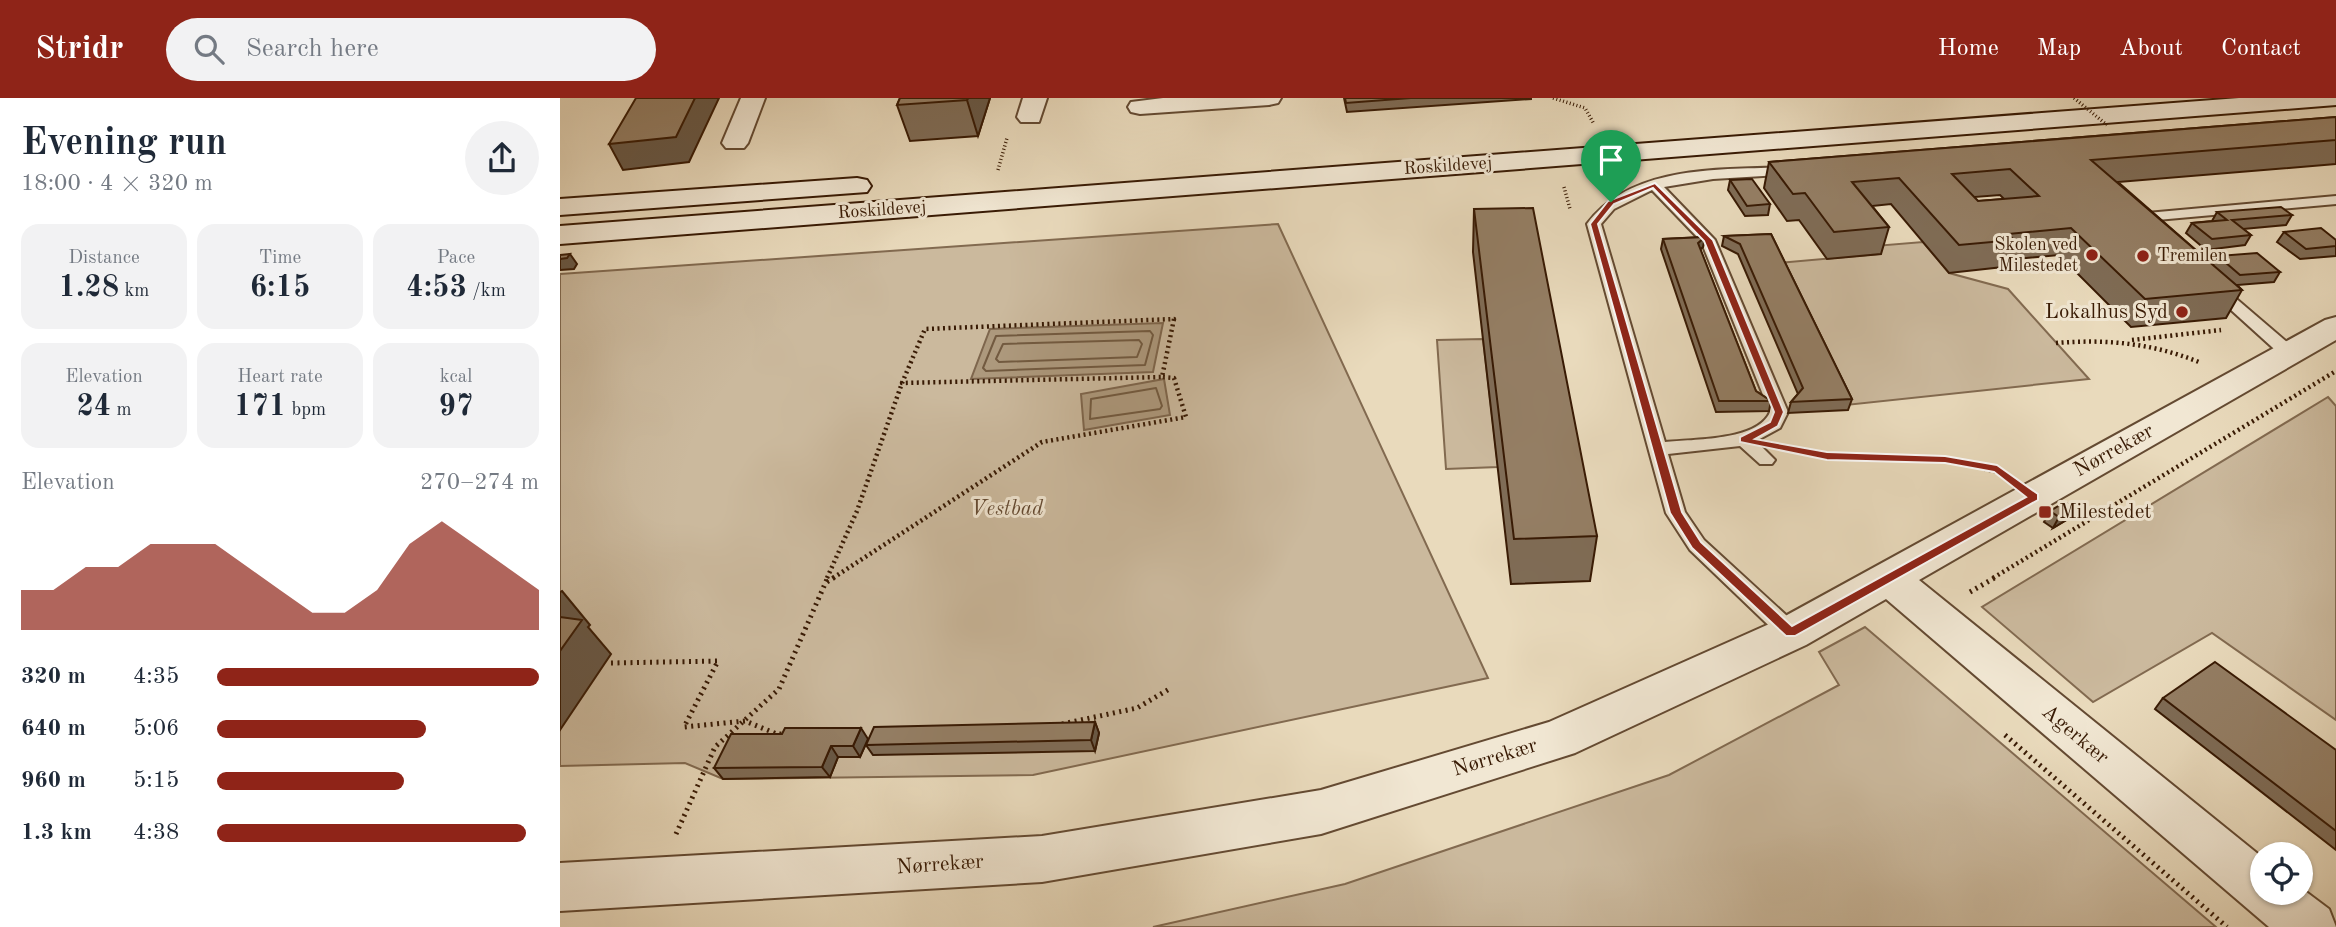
<!DOCTYPE html>
<meta charset="utf-8">
<style>
:root{--surface:#fff;--page:#f2f2f3;--text:#1f2937;--muted:#747a83;--accent:#8f2418}
body{margin:0;font-family:"Old Standard TT",serif;background:var(--page);color:var(--text);height:100vh;display:flex;flex-direction:column;font-size:26px;white-space:nowrap}
*{box-sizing:border-box;margin:0}
p{font-size:23px;color:var(--muted)}
.icon{flex:none;width:38px;height:38px;fill:none;stroke:currentColor;stroke-width:2;stroke-linecap:round;stroke-linejoin:round}
.map{position:relative;flex:1;overflow:hidden}
.drawer{display:flex;flex-direction:column;background:var(--surface);width:560px}
.drawer>*{flex:none}
.controls{position:absolute;left:1690px;top:744px;display:grid;gap:14px}
.controls a{display:grid;place-items:center;width:63px;height:63px;border-radius:50%;background:var(--surface);box-shadow:0 2px 5px #0004;font-size:35px}
.pin{position:absolute;display:grid;place-items:center;width:60px;height:60px;color:#fff;margin:-72px -30px;border-radius:50% 50% 50% 0;rotate:-45deg;box-shadow:0 0 7px #0007}
.pin .icon{rotate:45deg}
.round{display:grid;place-items:center;flex:none;width:74px;height:74px;border-radius:37px;background:var(--page)}
.overview{display:flex;align-items:center;justify-content:space-between;height:119px;padding:0 21px}
h1{font-size:38px;font-weight:600;line-height:52px}
.stats{display:grid;grid-template-columns:repeat(3,1fr);gap:10px;height:119px;padding:7px 21px}
.stats div{display:grid;align-content:center;border-radius:18px;background:var(--page);text-align:center}
.stats b{font-size:30px;font-weight:600}
.stats small{font-size:19px;font-weight:400}
.stats p{font-size:19px}
.chart{height:196px;padding:14px 21px}
.chart p{display:flex;justify-content:space-between}
.chart svg{width:100%;height:126px;margin-top:7px;fill:var(--accent);opacity:.7}
ul{padding:0 21px;list-style:none;font-size:23px}
li{display:grid;grid-template-columns:112px 84px 1fr;align-items:center;height:52px}
li i{height:18px;border-radius:9px;background:var(--accent)}
header{display:flex;align-items:center;gap:42px;box-sizing:border-box;height:98px;padding:0 35px;background:var(--accent);color:#fff}
header strong{font-size:33px}
nav{display:flex;gap:38px;margin-inline-start:auto;font-size:24px}
.search{width:490px;height:63px;background:var(--page);display:flex;align-items:center;gap:18px;box-sizing:border-box;padding:0 24px;border-radius:38px;color:var(--muted);font-size:26px}
main{display:flex;flex:1;min-height:0}
.map>svg:first-child{display:block}
.green{fill:#cbb99d;stroke:#826a50;stroke-width:2}
.water{fill:#ad997d;stroke:#7e664d;stroke-width:2}
.lines{fill:none;stroke-linecap:round;stroke-linejoin:round}
.shore{stroke:#725a40;stroke-width:2}
.service-casing{stroke:#644a32;stroke-width:4}
.minor-casing{stroke:#644a32;stroke-width:4}
.secondary-casing{stroke:#381a04;stroke-width:4}
.path-far2{stroke:#381a04;stroke-width:3.5;stroke-dasharray:1 2.5;stroke-linecap:butt}
.path-far1{stroke:#381a04;stroke-width:4.5;stroke-dasharray:2 3.5;stroke-linecap:butt}
.path{stroke:#381a04;stroke-width:5;stroke-dasharray:2 4.5;stroke-linecap:butt}
.service{fill:#f1e7d3;fill-rule:evenodd}
.minor{fill:#f1e7d3;fill-rule:evenodd}
.secondary{fill:#f1e7d3;fill-rule:evenodd}
.path-bridge{stroke:#381a04;stroke-width:3.5;stroke-dasharray:1 2.5;stroke-linecap:butt}
.wall{fill:#7f6c56;stroke:#381a04;stroke-width:2;fill-rule:evenodd}
.shaded-wall{fill:#685846;stroke:#381a04;stroke-width:2}
.building{fill:#947e64;stroke:#381a04;stroke-width:2;fill-rule:evenodd}
.route{fill:#8f2418;stroke:#fff;stroke-width:2;fill-rule:evenodd}
.poi-dot{fill:#8f2418;stroke:#f1e7d3;stroke-width:2.5}
.labels{text-anchor:middle;dominant-baseline:central;stroke-width:6;stroke-linejoin:round;paint-order:stroke}
.far-street-label{font-size:18px;fill:#381a04;stroke:#f1e7d3}
.far-poi-label{font-size:18px;fill:#381a04;stroke:#f1e7d3;text-anchor:end}
.poi-label{font-size:21px;fill:#381a04;stroke:#f1e7d3;text-anchor:end}
.street-label{font-size:21px;fill:#381a04;stroke:#f1e7d3}
.park-label{font-size:21px;font-style:italic;fill:#644a32;stroke:#f1e7d3}
</style>
<header>
<strong>Stridr</strong>
<div class="search"><svg class="icon" aria-label="search" viewBox="0 0 24 24"><circle cx="10" cy="10" r="6"/><path d="M15 15l6 6"/></svg>Search here</div>
<nav><a>Home</a><a>Map</a><a>About</a><a>Contact</a></nav>
</header>
<main>
<section class="drawer">
<div class="overview"><div><h1>Evening run</h1><p>18:00 · 4 × 320 m</p></div><a class="round"><svg class="icon" aria-label="share" viewBox="0 0 24 24"><path d="M12 15V3M7 8l5-5 5 5M5 13v7h14v-7"/></svg></a></div>
<div class="stats">
<div><p>Distance</p><b>1.28<small> km</small></b></div>
<div><p>Time</p><b>6:15</b></div>
<div><p>Pace</p><b>4:53<small> /km</small></b></div>
</div>
<div class="stats">
<div><p>Elevation</p><b>24<small> m</small></b></div>
<div><p>Heart rate</p><b>171<small> bpm</small></b></div>
<div><p>kcal</p><b>97</b></div>
</div>
<div class="chart"><p><span>Elevation</span>270–274 m</p>
<svg viewBox="0 0 160 44" preserveAspectRatio="none"><path d="M0 44V30L10 30L20 22L30 22L40 14L50 14L60 14L70 22L80 30L90 38L100 38L110 30L120 14L130 6L140 14L150 22L160 30V44z"/></svg>
</div>
<ul>
<li><b>320 m</b>4:35<i style="width:100%"></i></li>
<li><b>640 m</b>5:06<i style="width:65%"></i></li>
<li><b>960 m</b>5:15<i style="width:58%"></i></li>
<li><b>1.3 km</b>4:38<i style="width:96%"></i></li>
</ul>
</section>
<div class="map">
<svg width="1776" height="829" viewBox="0 0 1776 829">
<rect width="100%" height="100%" fill="#e9dabc"/>
<filter id="stains"><feTurbulence type="fractalNoise" baseFrequency=".00286" numOctaves="4"/><feColorMatrix values="0 0 0 0 .2 0 0 0 0 .09 0 0 0 0 .02 0 0 0 .5 -.17"/></filter>
<radialGradient id="worn" r=".72"><stop offset=".6" stop-color="#630" stop-opacity="0"/><stop offset="1" stop-color="#630" stop-opacity=".3"/></radialGradient>
<g class="green">
<path d="M718,126L928,580L473,677L163,681L125,665L0,668V176Z"/>
<path d="M1363,144L1389,175L1448,191L1529,281L1286,307L1218,165L1320,156L1314,148Z"/>
<path d="M923,241L938,369L886,371L877,242Z"/>
<path d="M1768,299L1776,308V622L1652,535L1533,604L1422,509Z"/>
<path d="M1305,529L1656,829H593L785,786L1109,677L1279,587L1259,554Z"/>
</g>
<g class="water">
<path d="M603,225L593,274L411,281L430,231Z"/>
<path d="M604,281L610,317L524,332L521,296Z"/>
</g>
<g class="lines">
<g class="shore">
<path d="M590,233L593,237L585,267L426,273L423,270L436,238Z"/>
<path d="M579,242L582,246L577,259L439,264L436,261L443,246Z"/>
<path d="M596,290L602,308L600,311L530,321L531,301Z"/>
</g>
<defs>
<g id="service">
<path d="M1233,69L1238,70V76L1153,81L1104,89L1155,142L1228,314L1220,330L1196,343L1215,362L1212,366H1200L1180,348L1108,356L1125,414L1144,442L1239,529L1242,535L1239,541L1231,543L1223,541L1130,452L1106,415L1027,126C1072,65 1165,72 1233,69ZM1092,92L1141,143L1210,314C1198,343 1133,341 1105,344L1041,126L1054,111Z"/>
<path d="M1776,98V106L1586,123L1579,127L1569,120L1576,116Z"/>
<path d="M1654,184L1659,186L1735,251L1737,255L1735,259H1723L1649,192L1646,189Z"/>
</g>
<g id="minor">
<path d="M181,0H205L188,45L184,50H166L162,45Z"/>
<path d="M463,0H487L479,24H461L457,19Z"/>
<path d="M603,0H721L718,5L709,7L580,16L571,14L568,9L571,4Z"/>
<path d="M1776,219V242L1359,482L1703,760V794H1741V790L1769,811L1776,829H1709L1326,501L1246,547L1015,655L761,736L482,784L0,813V765L482,738L761,692L989,624L1216,523L1765,222Z"/>
</g>
<g id="secondary">
<path d="M1679,0H1776V7L0,146V128Z"/>
<path d="M297,80L307,82L311,88L307,94L0,117V101Z"/>
</g>
</defs>
<use href="#service" class="service-casing"/>
<use href="#minor" class="minor-casing"/>
<use href="#secondary" class="secondary-casing"/>
<g class="path-far2">
<path d="M993,0L1025,10L1034,26"/>
<path d="M438,72L447,40"/>
<path d="M1004,89L1010,111"/>
</g>
<g class="path-far1">
<path d="M614,221L602,279L342,285L365,231Z"/>
<path d="M1572,242L1661,232"/>
<path d="M1496,245C1547,241 1591,245 1639,264"/>
<path d="M1233,351L1267,358L1385,361L1442,375"/>
<path d="M267,480L297,413L342,285"/>
<path d="M273,480L482,344L626,319L614,280L602,279"/>
<path d="M1433,480L1776,273"/>
</g>
<g class="path">
<path d="M267,484L275,479"/>
<path d="M1410,494L1436,479"/>
<path d="M51,565L158,563L124,629L185,623L217,636H228"/>
<path d="M502,626L577,610L611,590"/>
<path d="M1445,637L1667,829"/>
<path d="M116,736L155,649L219,591L268,479"/>
</g>
<use href="#service" class="service"/>
<use href="#minor" class="minor"/>
<use href="#secondary" class="secondary"/>
<path class="path-bridge" d="M1514,0L1547,27"/>
</g>
<g class="wall">
<path d="M340,0H430L418,38L350,43L337,7Z"/>
<path d="M784,0H971V1L787,14Z"/>
<path d="M1776,19V66L1558,84L1653,167L1658,158L1720,174L1714,184L1677,187L1682,192L1666,220L1571,229L1499,157L1446,162L1443,169L1389,175L1331,106L1312,108L1329,129L1321,156L1267,161L1239,122L1227,123L1204,90L1209,64ZM1440,97L1444,101L1418,103L1414,99Z"/>
<path d="M1170,82L1210,106L1208,117L1185,118L1168,92Z"/>
<path d="M914,111L1037,438L1030,483L951,486L913,154Z"/>
<path d="M1657,114L1732,117L1726,127L1683,131L1691,137L1685,147L1646,152L1626,135L1632,125L1652,123Z"/>
<path d="M1724,134L1776,142V158L1740,161L1717,144Z"/>
<path d="M1211,136L1292,301L1288,312L1228,315L1231,304L1238,296L1178,156L1162,148L1164,138Z"/>
<path d="M1145,139L1143,149L1140,151L1196,293L1211,303L1209,313L1156,314L1101,151L1103,141Z"/>
<path d="M1490,413L1508,421L1493,430L1484,424Z"/>
<path d="M1603,600L1776,652V752L1595,611Z"/>
<path d="M535,624L539,635L535,653L313,657L306,647Z"/>
<path d="M308,641L300,659H278L270,679L163,681L154,670Z"/>
</g>
<g class="shaded-wall">
<path d="M135,0H159L129,64L63,72L49,46Z"/>
<path d="M408,0H430L418,38L407,2Z"/>
<path d="M1145,139L1143,149L1136,155L1138,145Z"/>
<path d="M10,156L17,166L14,171L0,172V161Z"/>
<path d="M1514,410L1508,421L1493,430L1499,419Z"/>
<path d="M2,493L30,527L28,529L51,556L0,632V494Z"/>
<path d="M535,624L539,635L535,653L531,642Z"/>
<path d="M301,630L308,641L300,659L293,648Z"/>
<path d="M271,648L278,659L270,679L262,669Z"/>
</g>
<g class="building">
<path d="M76,0H135L116,39L49,46Z"/>
<path d="M340,0H408L407,2L337,7Z"/>
<path d="M785,0H851L786,5Z"/>
<path d="M1776,19V42L1531,62L1682,192L1585,201L1511,130L1448,136L1454,142L1399,147L1339,80L1292,84L1329,129L1274,134L1245,95L1233,96L1209,64ZM1450,71L1479,98L1418,103L1392,76Z"/>
<path d="M1192,81L1210,106L1187,108L1170,82Z"/>
<path d="M1721,109L1732,117L1672,122L1691,137L1652,141L1632,125L1667,122L1657,114Z"/>
<path d="M973,110L1037,438L954,441L914,111Z"/>
<path d="M1761,130L1776,142V148L1746,151L1724,134Z"/>
<path d="M1211,136L1292,301L1231,304L1243,290L1180,146L1164,138Z"/>
<path d="M1145,139L1138,145L1196,293L1211,303H1159L1103,141Z"/>
<path d="M1697,155L1720,174L1680,177L1658,158Z"/>
<path d="M10,156L7,160L0,161V157Z"/>
<path d="M1505,404L1514,410L1499,419L1490,413Z"/>
<path d="M0,519L22,522L0,553Z"/>
<path d="M1655,564L1776,652V733L1603,600Z"/>
<path d="M535,624L531,642L306,647L314,629Z"/>
<path d="M225,630H301L293,648H271L262,669L154,670L171,636H222Z"/>
</g>
<path class="route" d="M1095,85L1153,142L1224,314L1218,328L1195,341L1267,354L1385,358L1437,367L1478,396V402L1235,538H1226L1132,450L1110,415L1030,126L1048,103ZM1093,90L1144,143L1214,314L1210,324L1180,339V344L1267,362L1385,365L1434,374L1466,399L1232,528L1141,444L1122,414L1038,126L1054,106Z"/>
<g class="poi-dot">
<circle cx="1532" cy="157" r="7"/>
<circle cx="1583" cy="158" r="7"/>
<circle cx="1622" cy="214" r="7"/>
<rect x="1478" y="407" width="14" height="14" rx="3.5"/>
</g>
<g class="labels">
<g class="far-street-label">
<text transform="translate(888 68) rotate(-4)">Roskildevej</text>
<text transform="translate(322 112) rotate(-4)">Roskildevej</text>
</g>
<g class="far-poi-label">
<text x="1518" y="147">Skolen ved<tspan x="1518" dy="21">Milestedet</tspan></text>
<text x="1597" y="158" text-anchor="start">Tremilen</text>
</g>
<g class="poi-label">
<text x="1608" y="214">Lokalhus Syd</text>
<text x="1499" y="414" text-anchor="start">Milestedet</text>
</g>
<g class="street-label">
<text transform="translate(1554 353) rotate(-29)">Nørrekær</text>
<text transform="translate(1515 637) rotate(40)">Agerkær</text>
<text transform="translate(935 660) rotate(-17)">Nørrekær</text>
<text transform="translate(380 767) rotate(-4)">Nørrekær</text>
</g>
<g class="park-label">
<text x="447" y="411">Vestbad</text>
</g>
</g>
<rect width="100%" height="100%" filter="url(#stains)"/>
<rect width="100%" height="100%" fill="url(#worn)"/>
</svg>
<div class="controls">
<a><svg class="icon" aria-label="locate" viewBox="0 0 24 24"><circle cx="12" cy="12" r="6"/><path d="M12 2v4M12 18v4M2 12h4M18 12h4"/></svg></a>
</div>
<div class="pin" style="left:1051px;top:104px;background:#1e9e55"><svg class="icon" aria-label="arrive" viewBox="0 0 24 24"><path d="M6 21V4h12l-3 4 3 4H6"/></svg></div>
</div>
</main>
